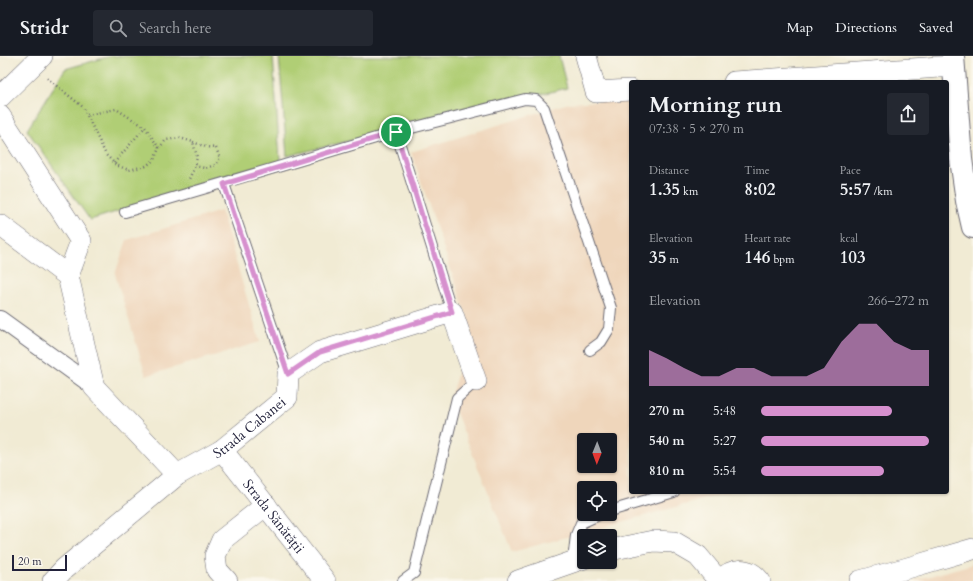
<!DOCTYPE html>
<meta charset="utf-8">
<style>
:root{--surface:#171b24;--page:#242831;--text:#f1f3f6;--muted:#9ea1a6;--line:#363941;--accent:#d690ce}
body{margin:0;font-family:Cardo,serif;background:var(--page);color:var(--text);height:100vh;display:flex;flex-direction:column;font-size:15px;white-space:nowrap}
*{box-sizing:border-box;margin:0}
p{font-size:13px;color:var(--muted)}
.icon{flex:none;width:22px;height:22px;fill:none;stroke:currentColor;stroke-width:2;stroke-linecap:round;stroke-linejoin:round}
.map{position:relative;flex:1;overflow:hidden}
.side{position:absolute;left:629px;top:24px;width:320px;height:414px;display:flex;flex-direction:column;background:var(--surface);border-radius:4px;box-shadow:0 1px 3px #0004}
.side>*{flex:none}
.needle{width:26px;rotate:181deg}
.buttons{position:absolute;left:577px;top:377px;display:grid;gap:8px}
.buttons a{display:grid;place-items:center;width:40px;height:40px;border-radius:4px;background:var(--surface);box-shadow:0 1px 3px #0004;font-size:20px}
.scale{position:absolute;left:12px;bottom:10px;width:55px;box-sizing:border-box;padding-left:4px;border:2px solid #22223b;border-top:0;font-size:11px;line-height:14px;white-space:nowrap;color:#22223b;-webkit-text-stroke:3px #fbf7ec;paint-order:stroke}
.pin{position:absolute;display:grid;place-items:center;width:34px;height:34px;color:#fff;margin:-17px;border:2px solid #fff;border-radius:50%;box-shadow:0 1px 4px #0007}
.round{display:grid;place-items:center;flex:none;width:42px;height:42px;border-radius:4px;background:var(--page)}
.head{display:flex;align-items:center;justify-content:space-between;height:68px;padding:0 20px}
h1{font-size:22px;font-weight:600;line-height:30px}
.metrics{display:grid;grid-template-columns:repeat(3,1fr);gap:6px;height:68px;padding:4px 20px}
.metrics div{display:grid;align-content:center}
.metrics b{font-size:17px;font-weight:600}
.metrics small{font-size:11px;font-weight:400}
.metrics p{font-size:11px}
.chart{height:112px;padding:8px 20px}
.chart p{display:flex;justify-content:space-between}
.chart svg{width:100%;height:72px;margin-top:4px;fill:var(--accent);opacity:.7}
ul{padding:0 20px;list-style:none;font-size:13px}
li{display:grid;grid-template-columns:64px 48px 1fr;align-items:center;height:30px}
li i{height:10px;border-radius:5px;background:var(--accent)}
header{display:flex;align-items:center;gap:24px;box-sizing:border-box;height:56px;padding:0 20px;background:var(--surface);border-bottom:1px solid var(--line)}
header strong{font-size:19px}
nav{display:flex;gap:22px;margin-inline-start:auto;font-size:14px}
.search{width:280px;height:36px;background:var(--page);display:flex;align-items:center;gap:10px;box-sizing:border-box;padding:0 14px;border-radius:4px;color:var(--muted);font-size:15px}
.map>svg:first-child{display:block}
.built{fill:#efd6bb;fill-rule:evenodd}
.green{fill:#b0ce75;stroke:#697858}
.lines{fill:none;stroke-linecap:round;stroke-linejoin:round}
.service-casing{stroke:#6a6871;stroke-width:12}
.pedestrian-casing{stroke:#6a6871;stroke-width:18}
.minor-casing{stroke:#6a6871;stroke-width:22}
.tertiary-casing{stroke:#6a6871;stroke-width:24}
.path{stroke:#6a6871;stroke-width:2.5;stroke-dasharray:1 3;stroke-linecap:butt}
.service{stroke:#fff;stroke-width:10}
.pedestrian{stroke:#fff;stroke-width:16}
.minor{stroke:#fff;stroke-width:21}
.tertiary{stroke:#fff;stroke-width:22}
.route-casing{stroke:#fff;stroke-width:8}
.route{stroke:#d690ce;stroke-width:5}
.labels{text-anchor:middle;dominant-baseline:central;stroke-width:3.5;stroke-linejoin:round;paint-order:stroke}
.street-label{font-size:14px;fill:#22223b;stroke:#fbf7ec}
</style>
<header>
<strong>Stridr</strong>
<div class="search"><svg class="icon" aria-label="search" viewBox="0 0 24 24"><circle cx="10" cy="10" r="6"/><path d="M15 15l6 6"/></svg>Search here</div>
<nav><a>Map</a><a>Directions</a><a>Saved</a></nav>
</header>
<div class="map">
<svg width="973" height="525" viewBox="0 0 973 525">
<rect width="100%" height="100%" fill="#fbf7ec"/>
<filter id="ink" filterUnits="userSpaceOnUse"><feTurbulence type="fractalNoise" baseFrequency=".025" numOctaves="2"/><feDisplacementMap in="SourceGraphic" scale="8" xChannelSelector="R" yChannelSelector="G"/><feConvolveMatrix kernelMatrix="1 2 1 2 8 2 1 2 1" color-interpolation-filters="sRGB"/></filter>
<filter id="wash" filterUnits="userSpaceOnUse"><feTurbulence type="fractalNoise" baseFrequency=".012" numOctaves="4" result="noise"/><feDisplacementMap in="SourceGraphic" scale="16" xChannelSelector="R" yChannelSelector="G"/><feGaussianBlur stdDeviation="0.9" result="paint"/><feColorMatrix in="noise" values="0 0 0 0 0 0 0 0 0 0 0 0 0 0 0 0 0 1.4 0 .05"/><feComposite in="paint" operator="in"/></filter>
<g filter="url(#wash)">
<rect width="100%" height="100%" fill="#f1ebd4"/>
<g class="built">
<path d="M631,43V436H731L512,496L450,342L471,273L411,96L569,47ZM584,384H610V410H584ZM584,432H610V458H584Z"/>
<path d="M221,155L260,286L146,320L115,218L127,184Z"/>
<path d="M973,508V525H912Z"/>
</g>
<g class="green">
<path d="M111,0H273L280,105L90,164L27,74L65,13Z"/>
<path d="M279,0H559L567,32L287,100Z"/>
</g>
</g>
<g filter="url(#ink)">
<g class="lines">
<defs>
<g id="service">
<path d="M396,76L452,256"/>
<path d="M224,128L288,318"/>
<path d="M125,156L396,76L525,43L536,44L544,52L611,252L609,273L601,286L590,294"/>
<path d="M610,455L674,436"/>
<path d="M573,505L576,479L581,467L601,458"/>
<path d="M403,525L414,517L457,342L476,325"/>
</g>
<path id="pedestrian" d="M0,263L94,331"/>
<g id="minor">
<path d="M586,0L596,36L631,34"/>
<path d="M734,26L953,10"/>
<path d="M0,41L42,0"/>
<path d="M0,60L81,185L68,220"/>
<path d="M0,169L68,220L94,331L177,419"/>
<path id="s1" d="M222,394L325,525"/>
<path d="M610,494L653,485L674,486L698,500L719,525"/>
<path id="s2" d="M53,525L64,513L177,419L222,394L287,341L288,318L320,296L452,256L476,325"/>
<path d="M227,525L217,514L215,500L222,484L266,449"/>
<path d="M518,525L584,502"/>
<path d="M719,525C732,512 748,510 760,525"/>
<path d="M860,525L904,513L973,493"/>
</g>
<path id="tertiary" d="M953,0L961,103L967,145L973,171"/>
</defs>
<use href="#service" class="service-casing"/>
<use href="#pedestrian" class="pedestrian-casing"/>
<use href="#minor" class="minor-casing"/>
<use href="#tertiary" class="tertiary-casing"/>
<g class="path">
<path d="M47,22L83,51L106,99L116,109L129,114L146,110L154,104L159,92L166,84L180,82L193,86L197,101L195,110L189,123"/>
<path d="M87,59L116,53L145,71L159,92"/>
<path d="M193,86L206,91L216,92L220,102L216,109L205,112L195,110"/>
<path d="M114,107L145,71"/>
</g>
<use href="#service" class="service"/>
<use href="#pedestrian" class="pedestrian"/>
<use href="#minor" class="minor"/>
<use href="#tertiary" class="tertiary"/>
</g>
</g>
<g class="lines" filter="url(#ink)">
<defs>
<path id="route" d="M396,76L452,256L320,296L288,318L224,128Z"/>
</defs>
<use href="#route" class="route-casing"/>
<use href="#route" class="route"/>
</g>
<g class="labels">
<g class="street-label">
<text stroke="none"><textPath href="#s2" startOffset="250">Strada Cabanei</textPath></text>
<text stroke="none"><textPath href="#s1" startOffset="84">Strada Sănătății</textPath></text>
</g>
</g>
</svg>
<div class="buttons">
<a><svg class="needle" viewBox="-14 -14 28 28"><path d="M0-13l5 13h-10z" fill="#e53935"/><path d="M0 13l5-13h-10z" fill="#9ea1a6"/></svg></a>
<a><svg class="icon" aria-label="locate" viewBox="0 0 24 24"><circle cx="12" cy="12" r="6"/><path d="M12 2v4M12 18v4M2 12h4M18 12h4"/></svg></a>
<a><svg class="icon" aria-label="layers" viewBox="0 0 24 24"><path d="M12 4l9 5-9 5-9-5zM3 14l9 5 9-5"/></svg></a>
</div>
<div class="scale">20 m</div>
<div class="pin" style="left:396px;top:76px;background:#1e9e55"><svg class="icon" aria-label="arrive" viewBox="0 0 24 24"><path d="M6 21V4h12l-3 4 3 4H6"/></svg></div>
<section class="side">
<div class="head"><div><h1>Morning run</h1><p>07:38 · 5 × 270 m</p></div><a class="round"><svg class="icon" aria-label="share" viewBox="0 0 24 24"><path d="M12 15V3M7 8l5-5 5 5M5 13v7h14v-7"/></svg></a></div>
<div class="metrics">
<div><p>Distance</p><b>1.35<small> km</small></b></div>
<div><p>Time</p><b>8:02</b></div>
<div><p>Pace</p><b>5:57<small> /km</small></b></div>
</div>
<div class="metrics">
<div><p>Elevation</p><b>35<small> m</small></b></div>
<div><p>Heart rate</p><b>146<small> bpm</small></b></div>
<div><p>kcal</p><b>103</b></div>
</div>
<div class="chart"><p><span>Elevation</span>266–272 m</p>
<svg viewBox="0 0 160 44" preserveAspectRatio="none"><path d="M0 44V22L10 27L20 33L30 38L40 38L50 33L60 33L70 38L80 38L90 38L100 33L110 17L120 6L130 6L140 17L150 22L160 22V44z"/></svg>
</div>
<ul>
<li><b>270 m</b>5:48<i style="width:78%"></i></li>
<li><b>540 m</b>5:27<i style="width:100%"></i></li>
<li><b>810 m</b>5:54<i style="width:73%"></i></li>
</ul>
</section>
</div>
